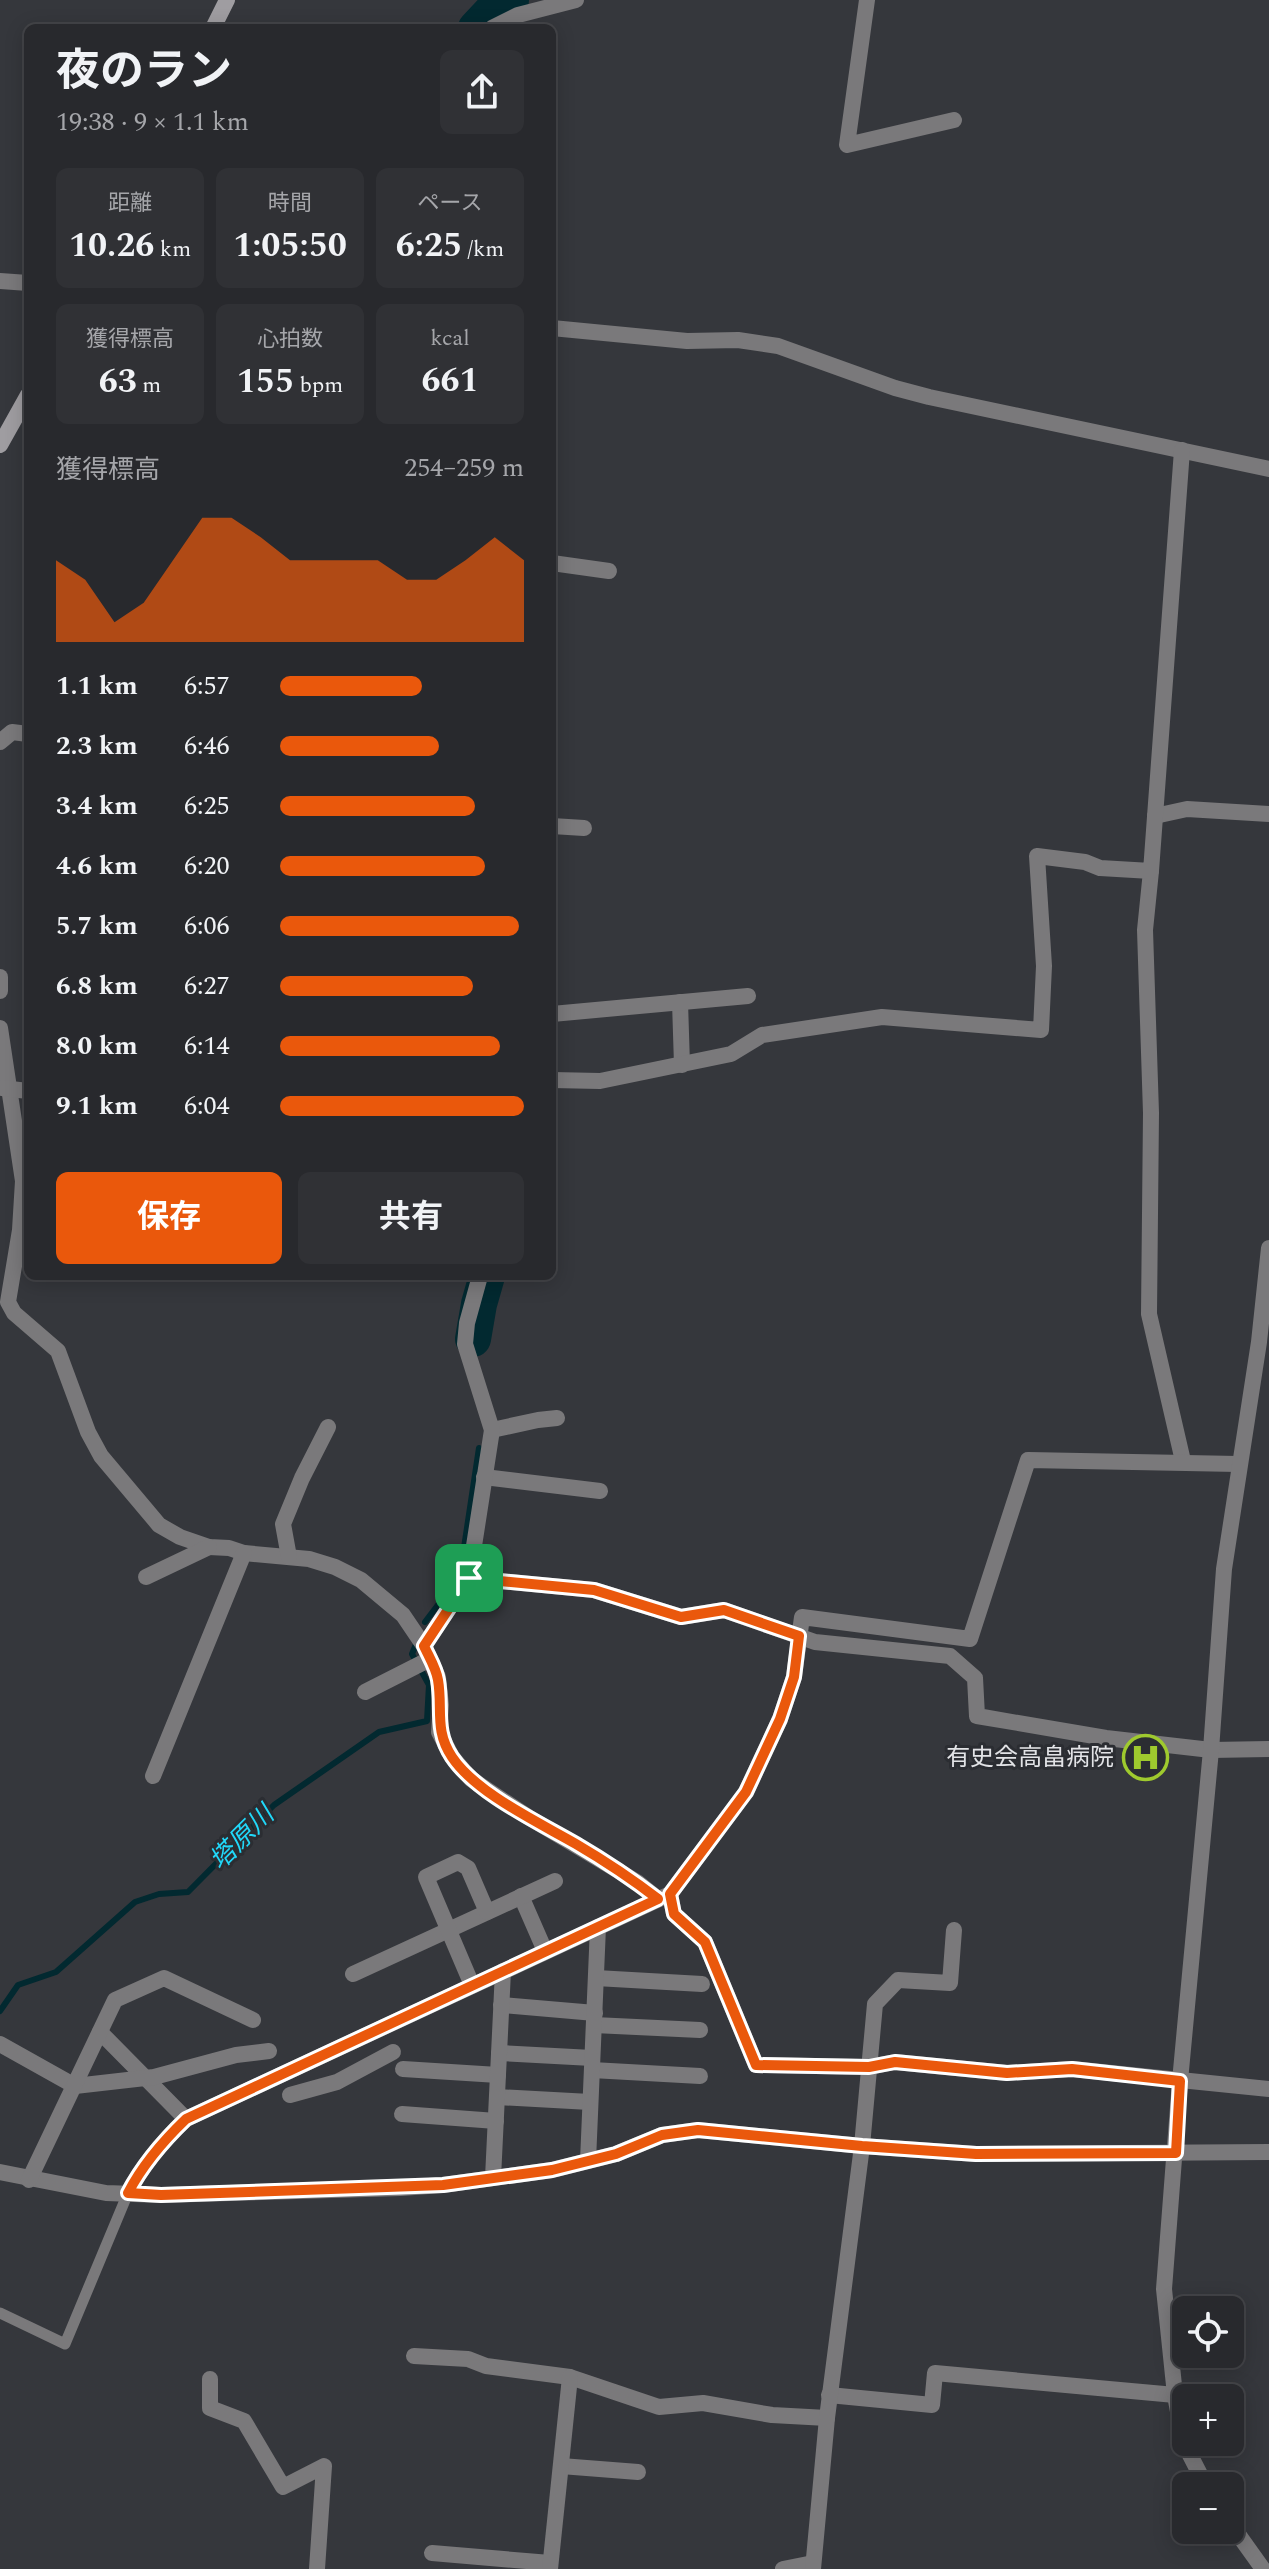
<!DOCTYPE html>
<html lang="ja">
<meta charset="utf-8">
<style>
:root{--surface:#28292d;--page:#303135;--text:#f1f3f6;--muted:#a5a6aa;--line:#444549;--accent:#ea580c}
body{margin:0;font-family:Spectral,"Noto Sans JP",serif;background:var(--page);color:var(--text);height:100vh;display:flex;flex-direction:column;font-size:30px;white-space:nowrap}
*{box-sizing:border-box;margin:0}
p{font-size:26px;color:var(--muted)}
.icon{flex:none;width:44px;height:44px;fill:none;stroke:currentColor;stroke-width:2;stroke-linecap:round;stroke-linejoin:round}
.map{position:relative;flex:1;overflow:hidden}
.sheet{position:absolute;left:24px;top:24px;width:532px;height:1256px;display:flex;flex-direction:column;background:var(--surface);border-radius:12px;box-shadow:0 4px 20px #0003,0 0 0 2px var(--line)}
.sheet>*{flex:none}
.buttons{position:absolute;left:1172px;top:2296px;display:grid;gap:16px}
.buttons a{display:grid;place-items:center;width:72px;height:72px;border-radius:12px;background:var(--surface);box-shadow:0 4px 20px #0003,0 0 0 2px var(--line);font-size:40px}
.pin{position:absolute;display:grid;place-items:center;width:68px;height:68px;color:#fff;margin:-34px;border-radius:16px;box-shadow:0 4px 12px #0006}
.round{display:grid;place-items:center;flex:none;width:84px;height:84px;border-radius:12px;background:var(--page)}
.overview{display:flex;align-items:center;justify-content:space-between;height:136px;padding:0 32px}
h1{font-size:44px;font-weight:700;line-height:60px}
.figures{display:grid;grid-template-columns:repeat(3,1fr);gap:12px;height:136px;padding:8px 32px}
.figures div{display:grid;align-content:center;border-radius:12px;background:var(--page);text-align:center}
.figures b{font-size:34px;font-weight:700}
.figures small{font-size:22px;font-weight:400}
.figures p{font-size:22px}
.chart{height:224px;padding:16px 32px}
.chart p{display:flex;justify-content:space-between}
.chart svg{width:100%;height:144px;margin-top:8px;fill:var(--accent);opacity:.7}
.cta{display:flex;gap:16px;margin-top:auto;padding:16px 32px}
.cta a{flex:1;height:92px;border-radius:12px;background:var(--accent);color:#fff;font-size:32px;font-weight:700;line-height:92px;text-align:center}
.cta a+a{background:var(--page);color:var(--text)}
ul{padding:0 32px;list-style:none;font-size:26px}
li{display:grid;grid-template-columns:128px 96px 1fr;align-items:center;height:60px}
li i{height:20px;border-radius:10px;background:var(--accent)}
.map>svg:first-child{display:block}
.lines{fill:none;stroke-linecap:round;stroke-linejoin:round}
.stream{stroke:#022930;stroke-width:6}
.river{stroke:#022930;stroke-width:36}
.lane{stroke:#7a797b;stroke-width:11}
.street{stroke:#7a797b;stroke-width:16}
.secondary{stroke:#9f9da1;stroke-width:16}
.route-casing{stroke:#fff;stroke-width:16}
.route{stroke:#ea580c;stroke-width:10}
.labels{text-anchor:middle;dominant-baseline:central;stroke-width:6;stroke-linejoin:round;paint-order:stroke}
.poi-label{font-size:24px;fill:#e2e3e6;stroke:#2b2d32;text-anchor:end}
.water-label{font-size:26px;font-style:italic;fill:#21d8f9;stroke:#2b2d32}
</style>
<div class="map">
<svg width="1269" height="2569" viewBox="0 0 1269 2569">
<rect width="100%" height="100%" fill="#35373c"/>
<g class="lines">
<g class="stream">
<path d="M425,1622L453,1585L462,1561L479,1448"/>
<path d="M0,2011L18,1985L56,1972L135,1902L159,1894L188,1892L274,1805L379,1732L427,1721L429,1685L412,1654L417,1642"/>
</g>
<g class="river">
<path d="M476,28L493,10L511,0"/>
<path d="M473,1339L479,1304L487,1276"/>
</g>
<path class="lane" d="M0,2313L65,2344L128,2193"/>
<g class="street">
<path d="M867,0L847,145L954,120"/>
<path d="M492,28L518,15L576,0"/>
<path d="M0,281L28,283"/>
<path d="M552,328L687,341L738,340L778,346L895,388L929,397L1269,469"/>
<path d="M552,563L609,571"/>
<path d="M0,742L12,732L28,734"/>
<path d="M1155,816L1187,809L1269,814"/>
<path d="M552,826L584,828"/>
<path d="M1151,871L1145,930L1151,1113L1149,1314L1183,1461"/>
<path d="M0,977V991"/>
<path d="M680,1002L682,1065"/>
<path d="M552,1014L748,996"/>
<path d="M0,1028L23,1181L20,1230L8,1302L14,1313L58,1351L88,1432L101,1456L159,1525L180,1537L209,1547L229,1548L244,1553L309,1559L335,1567L361,1580L403,1615L424,1646L438,1677L441,1705L439,1732L452,1757L471,1779L528,1817L637,1882L658,1899"/>
<path d="M552,1080L600,1081L731,1054L762,1035L882,1017L1041,1030L1044,966L1037,856L1085,862L1100,868L1151,871L1182,450"/>
<path d="M2,1088L28,1091"/>
<path d="M492,1430L538,1420L557,1418"/>
<path d="M484,1477L600,1491"/>
<path d="M289,1557L283,1524L302,1478L328,1427"/>
<path d="M146,1577L209,1547"/>
<path d="M469,1578L594,1590L681,1617L724,1610L815,1642L950,1656L975,1678L977,1716L1106,1738L1211,1750L1269,1749"/>
<path d="M424,1646L469,1578L492,1430L465,1344L467,1323L480,1276"/>
<path d="M365,1692L430,1659"/>
<path d="M153,1776L244,1553"/>
<path d="M670,1894L674,1914L705,1942L756,2065L869,2067L895,2062L1007,2073L1072,2069L1269,2089"/>
<path d="M521,1896L545,1951"/>
<path d="M353,1974L555,1881"/>
<path d="M596,1978L702,1984"/>
<path d="M472,1985L426,1877L458,1862L468,1868L487,1912"/>
<path d="M501,2005L595,2013"/>
<path d="M594,2025L700,2030"/>
<path d="M100,2032L186,2119"/>
<path d="M0,2044L75,2086L154,2077L236,2055L269,2051"/>
<path d="M499,2053L592,2058"/>
<path d="M403,2069L498,2075"/>
<path d="M592,2070L700,2076"/>
<path d="M290,2095L337,2082L393,2052"/>
<path d="M497,2097L590,2102"/>
<path d="M402,2114L496,2121"/>
<path d="M588,2161L598,1927"/>
<path d="M0,2172L106,2193L161,2195L400,2188L443,2185L552,2170L616,2154L662,2135L698,2130L862,2146L976,2154L1269,2152"/>
<path d="M493,2178L503,1971"/>
<path d="M29,2180L115,2000L164,1978L253,2020"/>
<path d="M128,2193C143,2164 162,2142 186,2119L670,1894L746,1792L780,1719L794,1677L802,1617L970,1639L1028,1460L1238,1464"/>
<path d="M414,2356L468,2359L486,2366L570,2377L659,2407L703,2403L772,2415L827,2418"/>
<path d="M210,2379V2408L244,2421L283,2487L324,2466L317,2569"/>
<path d="M829,2395L932,2405L935,2373L1175,2395"/>
<path d="M561,2466L638,2472"/>
<path d="M1206,2486L1190,2455L1181,2428L1175,2395L1164,2289L1180,2081L1211,1750L1224,1569L1259,1342L1269,1248"/>
<path d="M1230,2523L1263,2569"/>
<path d="M432,2553L550,2563"/>
<path d="M550,2569L570,2377"/>
<path d="M783,2569L813,2563"/>
<path d="M813,2569L827,2418L862,2146L875,2004L898,1980L950,1983L954,1930"/>
</g>
<g class="secondary">
<path d="M213,28L227,0"/>
<path d="M0,445L28,395"/>
</g>
</g>
<g class="lines">
<defs>
<path id="route" d="M469,1578L594,1590L681,1617L724,1610L799,1636L794,1677L780,1719L746,1792L670,1894L674,1914L705,1942L756,2065L869,2067L895,2062L1007,2073L1072,2069L1180,2081L1176,2153L976,2154L862,2146L698,2130L662,2135L616,2154L552,2170L443,2185L161,2195L128,2193C143,2164 162,2142 186,2119L658,1899C632,1879 605,1861 576,1844C538,1822 476,1793 452,1757C434,1730 443,1709 438,1680C436,1668 429,1657 424,1646Z"/>
</defs>
<use href="#route" class="route-casing"/>
<use href="#route" class="route"/>
</g>
<defs>
<symbol id="hospital-ring" viewBox="-11 -11 22 22"><circle r="9.5" fill="#2b2d32" stroke="#9fca2e" stroke-width="1.5"/><path d="M-5-5h3v3.5h4V-5h3V5h-3V1.5h-4V5h-3Z" fill="#9fca2e"/></symbol>
</defs>
<g fill-rule="evenodd">
<use href="#hospital-ring" x="1120" y="1732" width="51" height="51"/>
</g>
<g class="labels">
<g class="poi-label">
<text x="1114" y="1758">有史会高畠病院</text>
</g>
<g class="water-label">
<text transform="translate(242 1838) rotate(-45)">塔原川</text>
</g>
</g>
</svg>
<div class="buttons">
<a><svg class="icon" aria-label="locate" viewBox="0 0 24 24"><circle cx="12" cy="12" r="6"/><path d="M12 2v4M12 18v4M2 12h4M18 12h4"/></svg></a>
<a>+</a>
<a>−</a>
</div>
<div class="pin" style="left:469px;top:1578px;background:#1e9e55"><svg class="icon" aria-label="arrive" viewBox="0 0 24 24"><path d="M6 21V4h12l-3 4 3 4H6"/></svg></div>
<section class="sheet">
<div class="overview"><div><h1>夜のラン</h1><p>19:38 · 9 × 1.1 km</p></div><a class="round"><svg class="icon" aria-label="share" viewBox="0 0 24 24"><path d="M12 15V3M7 8l5-5 5 5M5 13v7h14v-7"/></svg></a></div>
<div class="figures">
<div><p>距離</p><b>10.26<small> km</small></b></div>
<div><p>時間</p><b>1:05:50</b></div>
<div><p>ペース</p><b>6:25<small> /km</small></b></div>
</div>
<div class="figures">
<div><p>獲得標高</p><b>63<small> m</small></b></div>
<div><p>心拍数</p><b>155<small> bpm</small></b></div>
<div><p>kcal</p><b>661</b></div>
</div>
<div class="chart"><p><span>獲得標高</span>254–259 m</p>
<svg viewBox="0 0 160 44" preserveAspectRatio="none"><path d="M0 44V19L10 25L20 38L30 32L40 19L50 6L60 6L70 12L80 19L90 19L100 19L110 19L120 25L130 25L140 19L150 12L160 19V44z"/></svg>
</div>
<ul>
<li><b>1.1 km</b>6:57<i style="width:58%"></i></li>
<li><b>2.3 km</b>6:46<i style="width:65%"></i></li>
<li><b>3.4 km</b>6:25<i style="width:80%"></i></li>
<li><b>4.6 km</b>6:20<i style="width:84%"></i></li>
<li><b>5.7 km</b>6:06<i style="width:98%"></i></li>
<li><b>6.8 km</b>6:27<i style="width:79%"></i></li>
<li><b>8.0 km</b>6:14<i style="width:90%"></i></li>
<li><b>9.1 km</b>6:04<i style="width:100%"></i></li>
</ul>
<div class="cta"><a>保存</a><a>共有</a></div>
</section>
</div>
